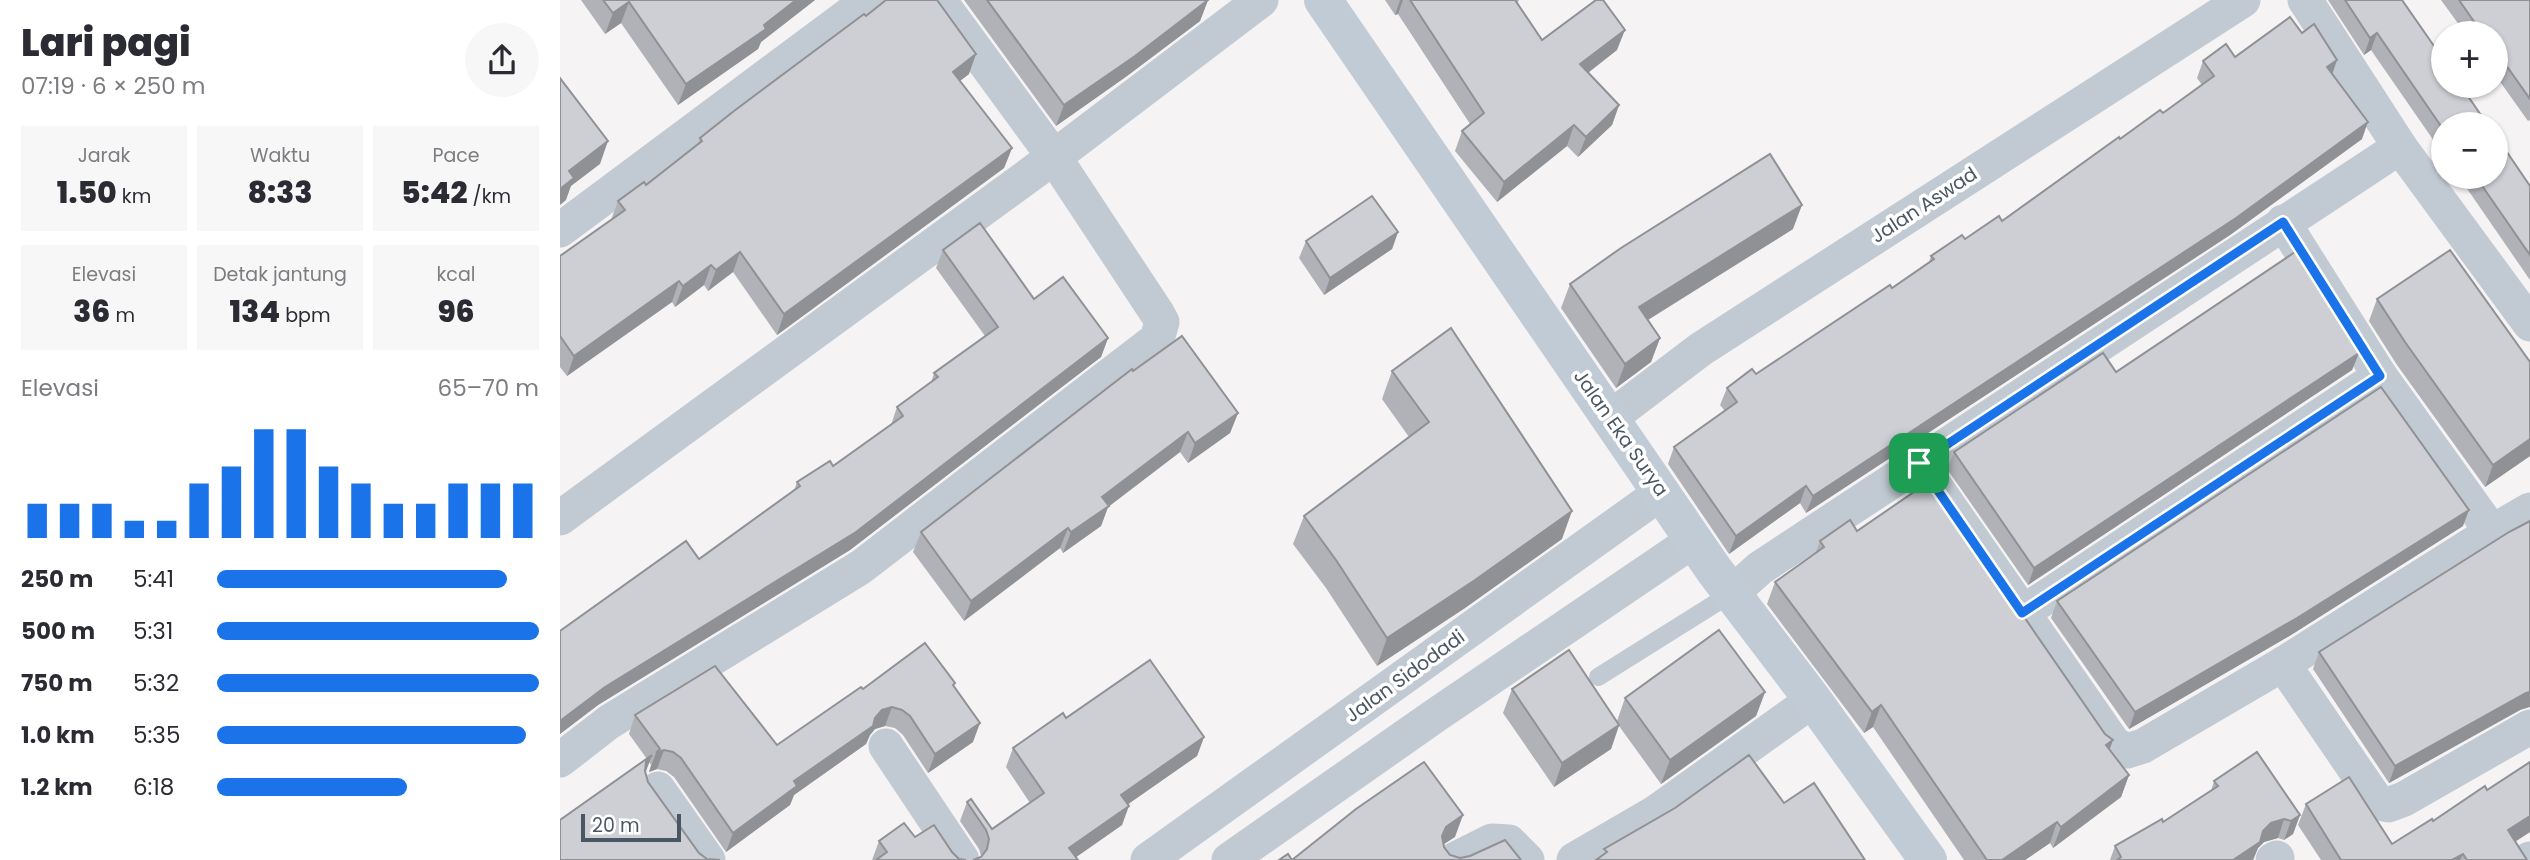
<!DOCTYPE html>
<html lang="id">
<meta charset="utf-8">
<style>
:root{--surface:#fff;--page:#f7f7f7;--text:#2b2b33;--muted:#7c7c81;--accent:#1a73e8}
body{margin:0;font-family:Poppins,sans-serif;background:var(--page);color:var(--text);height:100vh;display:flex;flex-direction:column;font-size:26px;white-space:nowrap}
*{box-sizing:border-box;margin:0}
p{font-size:23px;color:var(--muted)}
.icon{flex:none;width:38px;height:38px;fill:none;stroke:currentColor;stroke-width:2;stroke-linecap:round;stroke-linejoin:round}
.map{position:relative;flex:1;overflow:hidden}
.side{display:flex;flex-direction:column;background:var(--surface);width:560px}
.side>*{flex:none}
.tools{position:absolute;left:1871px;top:21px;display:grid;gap:14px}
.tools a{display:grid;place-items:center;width:77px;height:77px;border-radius:50%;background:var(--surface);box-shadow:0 2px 5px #0004;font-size:35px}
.scale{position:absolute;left:21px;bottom:18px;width:100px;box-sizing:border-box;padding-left:7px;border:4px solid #4a5661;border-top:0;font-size:19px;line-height:24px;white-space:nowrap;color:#4a5661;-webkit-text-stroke:5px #fff;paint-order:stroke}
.pin{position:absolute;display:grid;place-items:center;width:60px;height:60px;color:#fff;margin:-30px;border-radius:14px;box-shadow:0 4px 10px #0006}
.round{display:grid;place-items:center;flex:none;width:74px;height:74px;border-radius:37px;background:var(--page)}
.head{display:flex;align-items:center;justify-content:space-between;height:119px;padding:0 21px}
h1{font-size:38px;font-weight:800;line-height:52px}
.metrics{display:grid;grid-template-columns:repeat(3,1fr);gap:10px;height:119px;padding:7px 21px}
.metrics div{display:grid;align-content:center;border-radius:0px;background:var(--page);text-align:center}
.metrics b{font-size:30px;font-weight:800}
.metrics small{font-size:19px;font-weight:400}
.metrics p{font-size:19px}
.chart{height:196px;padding:14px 21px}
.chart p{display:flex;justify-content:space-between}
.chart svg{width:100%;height:126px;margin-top:7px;stroke:var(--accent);stroke-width:6}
ul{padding:0 21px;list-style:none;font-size:23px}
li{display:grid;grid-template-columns:112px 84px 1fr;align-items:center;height:52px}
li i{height:18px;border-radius:9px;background:var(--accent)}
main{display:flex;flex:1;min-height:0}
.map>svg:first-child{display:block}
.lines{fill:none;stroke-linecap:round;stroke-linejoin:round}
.lane{stroke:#c1cad2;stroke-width:18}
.street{stroke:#c1cad2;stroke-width:35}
.secondary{stroke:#c1cbd6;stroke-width:38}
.wall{fill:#b0b2b7}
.shaded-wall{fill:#909195}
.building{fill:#cdcfd5;stroke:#909195;stroke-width:2}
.route-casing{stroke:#fff;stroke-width:14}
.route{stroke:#1a73e8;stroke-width:9}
.labels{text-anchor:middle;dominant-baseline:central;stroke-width:7;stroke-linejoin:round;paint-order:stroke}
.street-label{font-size:19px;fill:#4a5661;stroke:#fff}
</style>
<main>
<section class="side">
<div class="head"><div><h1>Lari pagi</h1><p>07:19 · 6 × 250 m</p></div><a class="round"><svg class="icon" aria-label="share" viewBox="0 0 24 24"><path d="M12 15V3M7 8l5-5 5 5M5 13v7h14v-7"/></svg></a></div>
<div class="metrics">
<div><p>Jarak</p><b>1.50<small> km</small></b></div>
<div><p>Waktu</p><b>8:33</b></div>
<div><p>Pace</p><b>5:42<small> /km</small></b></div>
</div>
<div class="metrics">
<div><p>Elevasi</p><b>36<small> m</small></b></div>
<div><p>Detak jantung</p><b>134<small> bpm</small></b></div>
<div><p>kcal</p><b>96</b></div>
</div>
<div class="chart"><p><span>Elevasi</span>65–70 m</p>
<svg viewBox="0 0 160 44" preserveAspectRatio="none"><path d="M5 44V32M15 44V32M25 44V32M35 44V38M45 44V38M55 44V25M65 44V19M75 44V6M85 44V6M95 44V19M105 44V25M115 44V32M125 44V32M135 44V25M145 44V25M155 44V25"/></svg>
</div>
<ul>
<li><b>250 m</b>5:41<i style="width:90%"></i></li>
<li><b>500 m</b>5:31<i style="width:100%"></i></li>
<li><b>750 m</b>5:32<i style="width:100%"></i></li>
<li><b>1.0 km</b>5:35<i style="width:96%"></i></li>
<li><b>1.2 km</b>6:18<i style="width:59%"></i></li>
</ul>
</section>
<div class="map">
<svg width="1970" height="860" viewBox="0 0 1970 860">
<rect width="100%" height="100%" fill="#f5f3f3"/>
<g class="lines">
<path class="lane" d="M1038,677L1172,593"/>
<g class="street">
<path d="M1745,0L1840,147L1970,324"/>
<path d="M0,230L309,0"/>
<path d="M1050,418L1141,349L1683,0"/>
<path d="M1359,463L1554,744L1567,751L1583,746L1723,664L1932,532L1820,376L1723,222"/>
<path d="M0,518L494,157L701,0"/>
<path d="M1932,532L1970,510"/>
<path d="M1172,593L1200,568L1840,147"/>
<path d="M1462,613L1820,376"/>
<path d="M1723,664L1816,800L1819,803L1828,805L1844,799L1970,727"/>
<path d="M326,746L402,860"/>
<path d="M0,760L49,722L301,567L597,339L602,322L597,313L494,157L379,0"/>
<path d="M98,789L148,860"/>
<path d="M588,860L1102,492"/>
<path d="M669,860L876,715L1134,540"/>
<path d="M894,860L932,841L949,842L967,860"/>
<path d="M1014,860L1095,813L1253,700"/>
<path d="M1713,860L1717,858"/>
<path d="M1969,860L1970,859"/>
</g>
<path class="secondary" d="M763,0L1154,570L1253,700L1368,860"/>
</g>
<g class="wall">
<path d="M21,0H255L201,42L198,49L118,105L61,23L45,34Z"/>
<path d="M404,0H648L640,21L567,76L496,126Z"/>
<path d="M825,0H959L957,4L982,40L1057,50L1028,73L1059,105L1052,125L1018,157L1007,146L937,202L895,151L902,131L910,124L838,14L835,15Z"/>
<path d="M1768,0H1843L1883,124V154L1811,50L1804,55Z"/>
<path d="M1881,0H1970V120L1968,121L1936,76V33H1905Z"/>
<path d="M306,16L409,74L400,81L452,148L444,168L217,335L173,272L148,291L144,285L115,307L112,302L7,376L0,367V256L51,220L58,201L86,185L138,144L140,138Z"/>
<path d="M1675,57L1772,74L1802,139L1670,235L1246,513L1240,503L1169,554L1108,464L1114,447L1165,411L1160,405L1167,388L1196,374L1332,288L1369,262L1371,256L1442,221L1560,139L1603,113L1642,85L1637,78L1643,61Z"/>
<path d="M1899,177H1936L1970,186V280Z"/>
<path d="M1233,229L1088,320L1100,338L1091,362L1056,388L1001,308L1010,284Z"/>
<path d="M838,232L832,249L764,295L739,258L746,241Z"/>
<path d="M383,250L548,338L541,357L290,550L38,705L0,734V631L139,559L234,491L237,482L273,466L331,425L337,407L371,383L374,373L425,336L376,268Z"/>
<path d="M1817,299L1970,456L1925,487L1837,365L1809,321Z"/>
<path d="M1799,353L1792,370L1468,585L1387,469L1394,452Z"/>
<path d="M573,371L678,413L670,433L628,463L620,452L548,507L541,526L503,553L500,548L404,621L353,552L361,532Z"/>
<path d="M832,371L1002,539L905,608L817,666L766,588L733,544L744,516L849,437L822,399Z"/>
<path d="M1903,526L1731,635L1569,729L1491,618L1497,601Z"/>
<path d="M1297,531L1553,740L1549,750L1569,775L1561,797L1493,848L1490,843L1465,860H1404L1313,727L1304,733L1207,604L1215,582L1255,554L1260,541Z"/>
<path d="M1759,652L1960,710L1829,783L1753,669Z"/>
<path d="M395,683L394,686L413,742L368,773L343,735L335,728L325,726L315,729L310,735L306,744L234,795L230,805L166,852L114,777L106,771L97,769L89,772L91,765L89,762L85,773L0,860L87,759L69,734L75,715L217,745L303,689Z"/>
<path d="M952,689L1057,721L1065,698L1205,692L1196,716L1101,784L1059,726L1051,749L994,787L943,713Z"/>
<path d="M506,718L644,737L637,756L568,804L562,825L516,857H421V856L419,849L400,821L407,802L432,829L470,803L446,767L453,748Z"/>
<path d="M1654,781L1740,815L1733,834L1724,840L1718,838L1704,842L1698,848L1693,860H1550L1555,846L1603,822L1651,791Z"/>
<path d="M1927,790L1970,832L1955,842L1967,860H1761L1738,825L1746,804L1832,844Z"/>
<path d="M355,837L392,852L399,859L406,860H312L319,841Z"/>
</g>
<g class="shaded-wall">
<path d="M236,0H255L201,42L198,49L118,105L126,84Z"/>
<path d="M648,0L640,21L567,76L496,126L504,105Z"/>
<path d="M840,0H843L838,14L835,15Z"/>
<path d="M69,2L61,23L45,34L53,13Z"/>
<path d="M1065,30L1057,50L1012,85L1020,64Z"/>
<path d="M1817,33L1811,50L1804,55L1810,38Z"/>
<path d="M416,54L409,74L385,92L393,72Z"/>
<path d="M1777,60L1771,78L1767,67Z"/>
<path d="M1059,105L1052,125L1018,157L1026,137Z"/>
<path d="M1808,122L1802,139L1670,235L1246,513L1253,496Z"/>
<path d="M1014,125L1007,146L937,202L944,182Z"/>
<path d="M48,141L40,164L11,186L6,200L0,205V189L9,171Z"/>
<path d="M452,148L444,168L217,335L224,314Z"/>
<path d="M1242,205L1233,229L1070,331L1079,307Z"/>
<path d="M838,232L832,249L764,295L770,278Z"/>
<path d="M180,252L173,272L148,291L156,270Z"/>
<path d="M151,265L144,285L115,307L123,286Z"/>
<path d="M119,281L112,302L7,376L14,356Z"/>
<path d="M548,338L541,357L290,550L38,705L0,734V721L45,687Z"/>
<path d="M1100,338L1091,362L1056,388L1065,364Z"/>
<path d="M1799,353L1792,370L1468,585L1474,568Z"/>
<path d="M678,413L670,433L628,463L635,443Z"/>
<path d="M628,432L620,452L548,507L541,526L503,553L511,532L542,497Z"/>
<path d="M1970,439V456L1925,487L1933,465Z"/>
<path d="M1246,486L1240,503L1169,554L1176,536Z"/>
<path d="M1909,510L1903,526L1731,635L1569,729L1575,712Z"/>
<path d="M1012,511L1002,539L905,608L817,666L827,638Z"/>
<path d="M508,528L500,548L404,621L411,601Z"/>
<path d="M1205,692L1196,716L1101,784L1110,760Z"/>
<path d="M1970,692V707L1960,710L1829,783L1835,766L1966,693Z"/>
<path d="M1321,705L1313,727L1304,733L1312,712Z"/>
<path d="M332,707L325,726L315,729L310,735L306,744L234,795L230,805L166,852L173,833L234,781L315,718L322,710Z"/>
<path d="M420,723L413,742L368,773L375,754Z"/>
<path d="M1059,725L1051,749L994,787L1002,763Z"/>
<path d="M644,737L637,756L554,814L561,795Z"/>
<path d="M1553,740L1545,762L1546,745Z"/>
<path d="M104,750L97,769L89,772L96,753Z"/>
<path d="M92,755L85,774L86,762Z"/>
<path d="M1569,775L1561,797L1493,848L1501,827Z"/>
<path d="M569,806L562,825L512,860L509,848Z"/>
<path d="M903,815L895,837L878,848L886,827Z"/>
<path d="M1740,815L1733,834L1724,840L1731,821Z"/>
<path d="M1970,816V832L1940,851L1948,830Z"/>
<path d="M1724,819L1718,838L1704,842L1698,848L1693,860H1673L1711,823Z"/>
<path d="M1497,822L1490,843L1465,860H1442Z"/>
<path d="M1903,854L1900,860H1892Z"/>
</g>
<g class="building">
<path d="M43,0H236L204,25L206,29L126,84L69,2L53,13Z"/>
<path d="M326,0H377L416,54L393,72L452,148L224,314L180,252L156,270L151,265L123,286L119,281L14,356L0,336V256L65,210L58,201L84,182L86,185L142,141L140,138L174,111L304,14L306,16Z"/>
<path d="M427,0H648L575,56L504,105Z"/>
<path d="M850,0H955L982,40L1036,0H1043L1065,30L1020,64L1059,105L1026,137L1014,125L944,182L902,131L924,113Z"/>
<path d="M1785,0H1842L1883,59V86H1901L1927,124H1883V129L1817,33L1810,38Z"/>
<path d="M1899,0H1970V99L1936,51V33H1922Z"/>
<path d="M1730,17L1742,33L1754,24L1777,60L1767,67L1808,122L1676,218L1253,496L1246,486L1176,536L1114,447L1177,402L1167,388L1192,369L1196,374L1330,285L1332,288L1374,259L1371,256L1402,235L1405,239L1439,216L1442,221L1559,137L1560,139L1600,110L1603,113L1654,76L1643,61L1666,44L1675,57Z"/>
<path d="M0,78L48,141L9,171L14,178L0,189Z"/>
<path d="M1936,136L1970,186V255L1916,177H1936Z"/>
<path d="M1210,154L1242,205L1079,307L1100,338L1065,364L1010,284L1061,248Z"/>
<path d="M812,196L838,232L770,278L746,241Z"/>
<path d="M420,223L474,299L503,277L548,338L296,532L45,687L0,721V631L126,541L139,559L240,486L237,482L270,461L273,466L343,416L337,407L378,377L374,373L438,327L383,250Z"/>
<path d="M1890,250L1970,362V439L1933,465L1845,342L1817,299Z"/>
<path d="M1735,252L1799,353L1474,568L1394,452L1543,353L1556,372Z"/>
<path d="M891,328L1012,511L915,580L827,638L776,560L744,516L869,422L832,371Z"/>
<path d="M622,336L678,413L635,443L628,432L542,497L549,506L511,532L508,528L411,601L361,532L572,369L573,371Z"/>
<path d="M1821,387L1909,510L1737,618L1575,712L1497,601Z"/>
<path d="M1370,481L1545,734L1553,740L1546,745L1569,775L1501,827L1497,822L1442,860H1427L1321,705L1312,712L1215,582L1264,547L1260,541L1290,520L1297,531Z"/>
<path d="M1970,521V692L1966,693L1835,766L1759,652L1949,532Z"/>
<path d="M1159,630L1205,692L1110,760L1065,698Z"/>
<path d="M365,643L395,683L393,685L420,723L375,754L350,716L342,710L332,707L322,710L315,718L313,726L234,781L237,786L173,833L121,758L113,752L104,750L96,753L100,749L75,715L155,666L217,745L301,687L303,689Z"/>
<path d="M1009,650L1059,725L1002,763L952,689Z"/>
<path d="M590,660L644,737L561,795L569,806L509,848L518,860H413L421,857L427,849L429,839L426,830L407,802L411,799L432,829L484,793L453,748L503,713L506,718Z"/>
<path d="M1697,752L1740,815L1731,821L1724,819L1711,823L1703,831L1700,842L1673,860H1557L1561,857L1555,846L1602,819L1603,822L1658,786L1654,781Z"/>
<path d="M92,755L86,762L85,771L88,782L139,853L147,859L160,860H0V820Z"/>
<path d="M1189,755L1224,803L1254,783L1305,860H1036L1047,852L1044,849L1115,808Z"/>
<path d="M864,762L903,815L886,827L882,836L884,847L890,855L900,858L910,856L945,840L961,860H719L728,854L732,860L796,809Z"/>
<path d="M1970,762V816L1948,830L1967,860H1907L1903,854L1892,860H1781L1746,804L1789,777L1832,844L1872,819L1873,821L1925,786L1927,790Z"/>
<path d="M344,823L355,837L374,825L392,852L399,859L406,860H316L327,852L319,841Z"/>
</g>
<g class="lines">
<defs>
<path id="route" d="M1723,222L1820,376L1462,613L1359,463Z"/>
</defs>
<use href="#route" class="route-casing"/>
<use href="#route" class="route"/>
</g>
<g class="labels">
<g class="street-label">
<text transform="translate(1364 205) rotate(-33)">Jalan Aswad</text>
<text transform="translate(1061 433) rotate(55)">Jalan Eka Surya</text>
<text transform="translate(845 676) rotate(-36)">Jalan Sidodadi</text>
</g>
</g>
</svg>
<div class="tools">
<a>+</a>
<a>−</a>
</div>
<div class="scale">20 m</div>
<div class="pin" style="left:1359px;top:463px;background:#1e9e55"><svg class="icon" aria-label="arrive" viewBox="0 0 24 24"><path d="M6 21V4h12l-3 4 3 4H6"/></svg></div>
</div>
</main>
